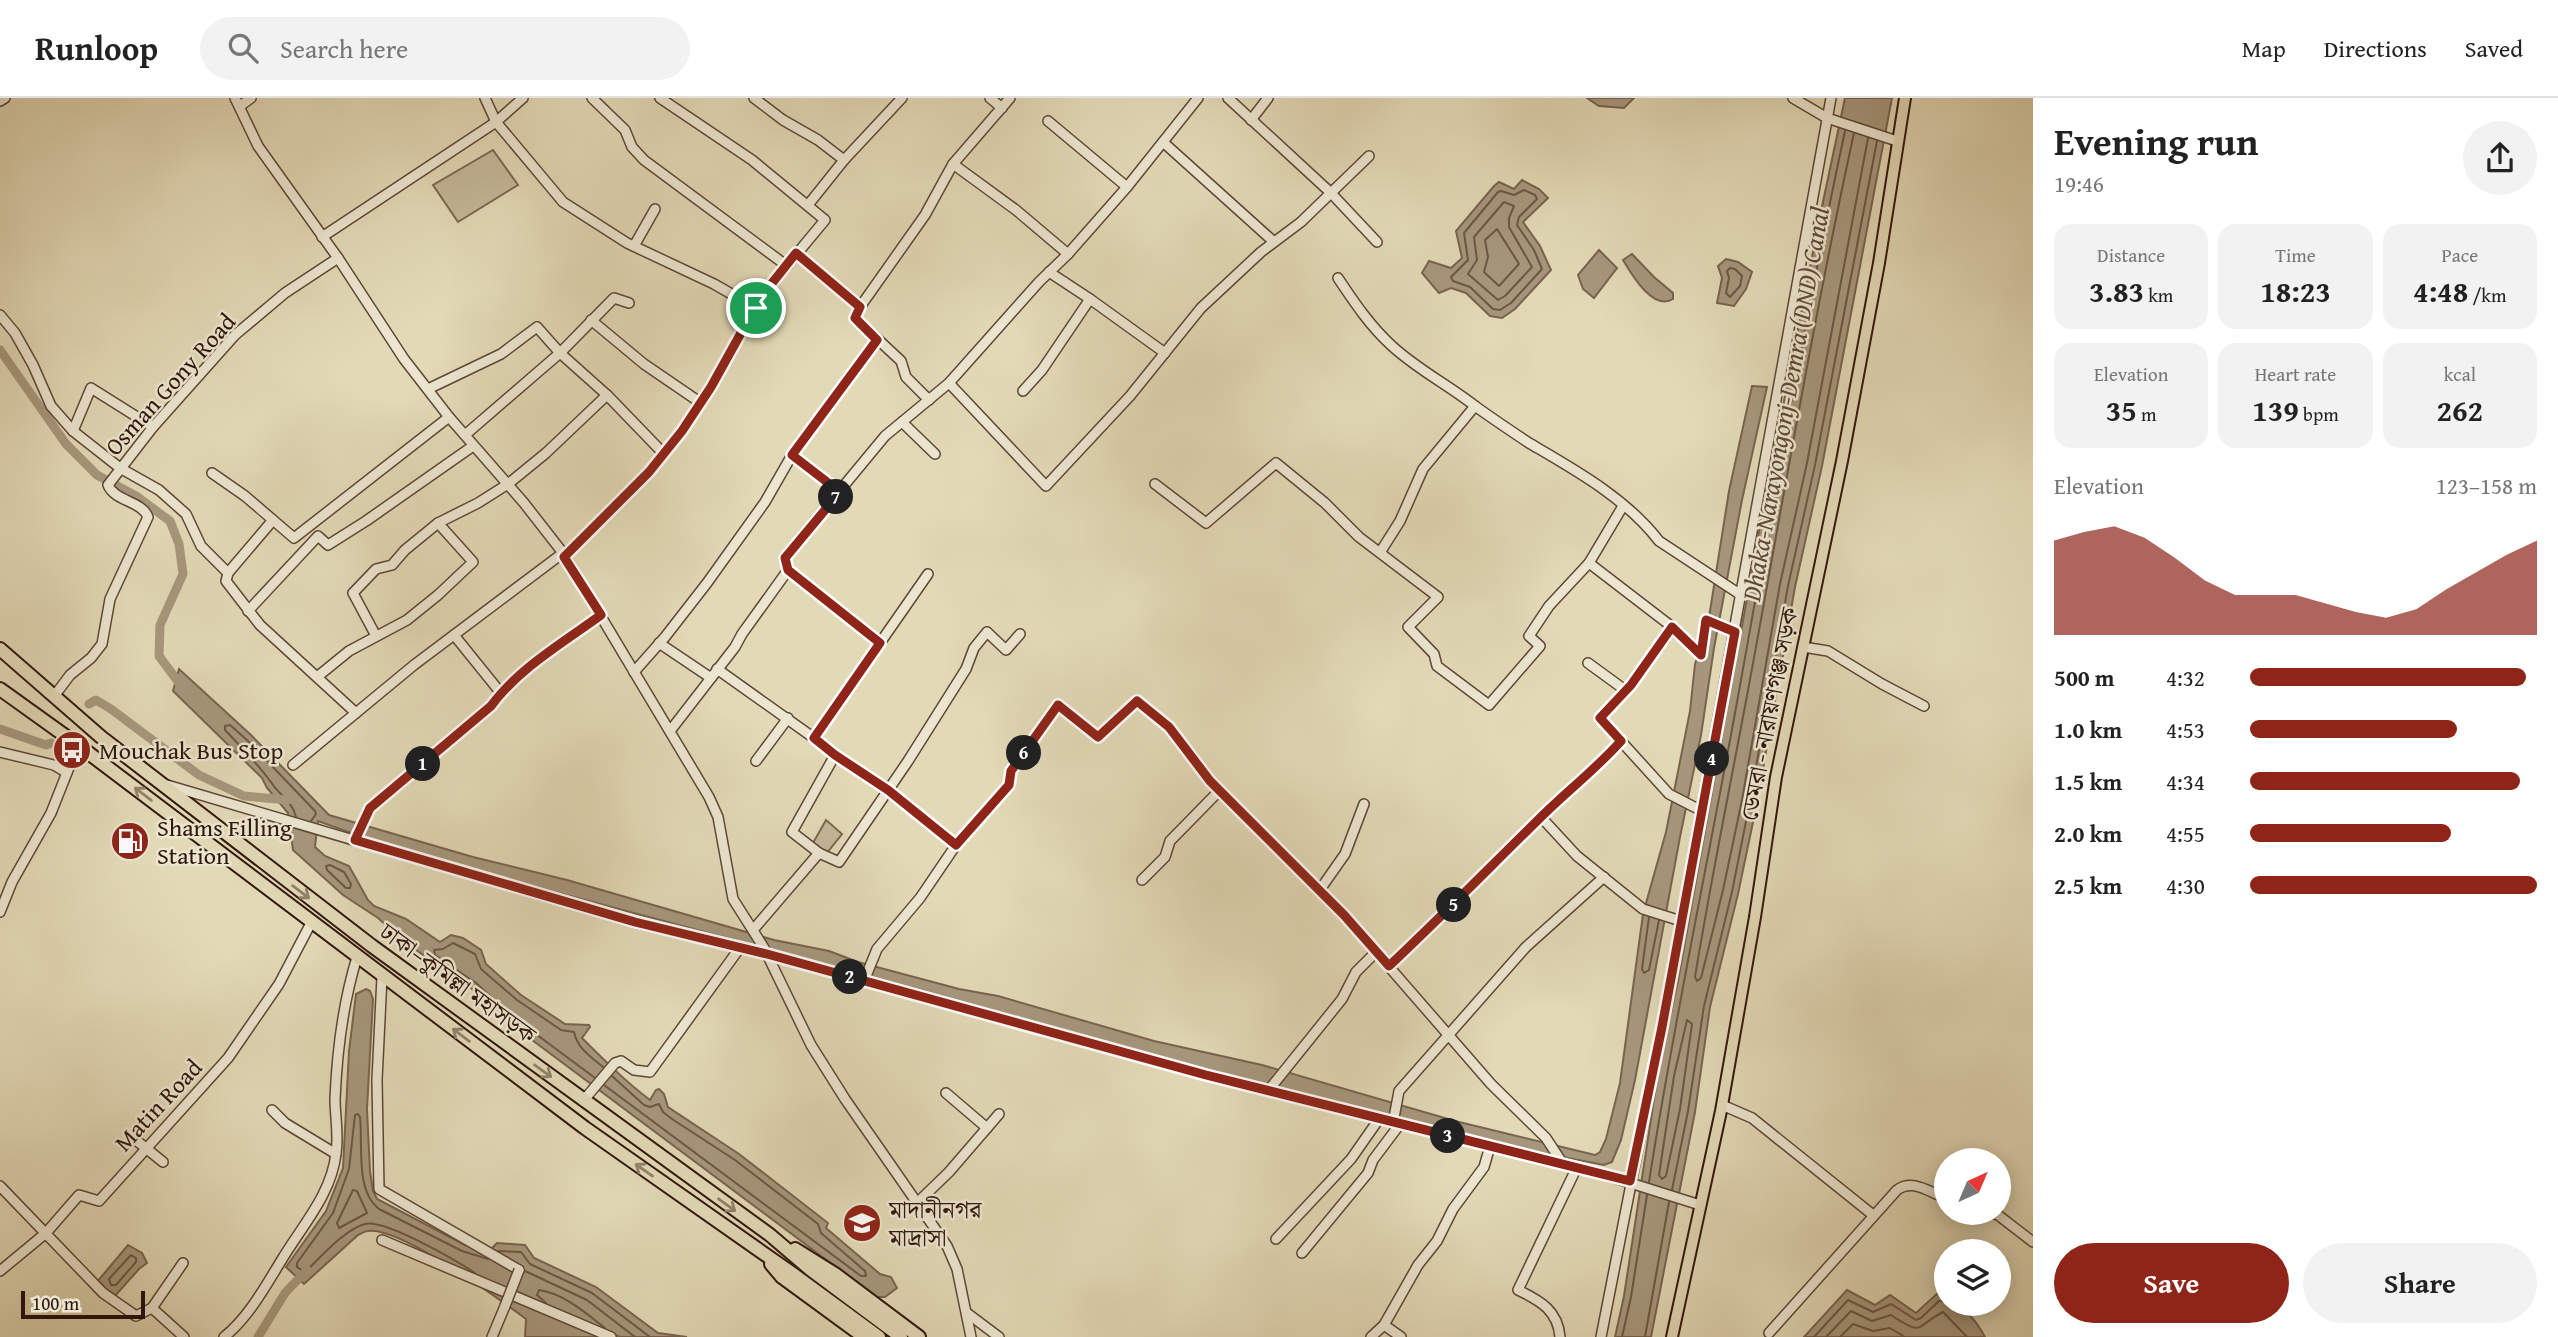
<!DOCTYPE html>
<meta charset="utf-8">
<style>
:root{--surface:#fff;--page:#f2f2f2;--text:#222;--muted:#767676;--line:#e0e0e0;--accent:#8f2418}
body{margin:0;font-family:"Gentium Book Plus","Noto Serif Bengali",serif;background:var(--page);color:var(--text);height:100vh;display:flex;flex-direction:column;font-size:26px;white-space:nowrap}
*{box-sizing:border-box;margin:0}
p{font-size:23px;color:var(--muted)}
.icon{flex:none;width:38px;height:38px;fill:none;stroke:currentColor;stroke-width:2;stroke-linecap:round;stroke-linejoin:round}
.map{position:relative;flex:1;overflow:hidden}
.drawer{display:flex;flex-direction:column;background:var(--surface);width:525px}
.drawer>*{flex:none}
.needle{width:46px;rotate:44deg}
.fabs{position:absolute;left:1934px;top:1050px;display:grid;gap:14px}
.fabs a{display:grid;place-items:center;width:77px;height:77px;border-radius:50%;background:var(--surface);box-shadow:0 4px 18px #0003;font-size:35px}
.scale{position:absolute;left:21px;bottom:18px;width:124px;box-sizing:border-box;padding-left:7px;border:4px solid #31170c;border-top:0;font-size:19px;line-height:24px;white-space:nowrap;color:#31170c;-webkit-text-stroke:5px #ece6d0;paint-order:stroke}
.pin{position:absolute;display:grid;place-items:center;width:60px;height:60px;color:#fff;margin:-30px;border:4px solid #fff;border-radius:50%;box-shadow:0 2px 7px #0007}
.km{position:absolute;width:35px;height:35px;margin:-18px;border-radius:50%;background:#222;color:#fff;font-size:19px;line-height:35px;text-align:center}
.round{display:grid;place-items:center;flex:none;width:74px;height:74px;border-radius:37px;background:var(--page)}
.headline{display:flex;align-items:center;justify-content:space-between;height:119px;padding:0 21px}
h1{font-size:38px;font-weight:800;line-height:52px}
.metrics{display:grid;grid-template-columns:repeat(3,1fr);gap:10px;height:119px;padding:7px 21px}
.metrics div{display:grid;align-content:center;border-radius:18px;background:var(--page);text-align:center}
.metrics b{font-size:30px;font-weight:800}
.metrics small{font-size:19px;font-weight:400}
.metrics p{font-size:19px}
.chart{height:196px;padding:14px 21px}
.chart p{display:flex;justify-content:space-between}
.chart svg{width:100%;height:126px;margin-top:7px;fill:var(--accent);opacity:.7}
.action{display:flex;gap:14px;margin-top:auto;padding:14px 21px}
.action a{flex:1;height:80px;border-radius:42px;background:var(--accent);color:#fff;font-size:28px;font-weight:800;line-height:80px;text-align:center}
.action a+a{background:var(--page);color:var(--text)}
ul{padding:0 21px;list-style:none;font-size:23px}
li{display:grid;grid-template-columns:112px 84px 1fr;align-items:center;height:52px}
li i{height:18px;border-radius:9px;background:var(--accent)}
header{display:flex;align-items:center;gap:42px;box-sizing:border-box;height:98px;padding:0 35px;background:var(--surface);border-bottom:2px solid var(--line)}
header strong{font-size:33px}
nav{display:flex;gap:38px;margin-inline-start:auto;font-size:24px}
.search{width:490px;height:63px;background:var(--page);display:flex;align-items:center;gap:18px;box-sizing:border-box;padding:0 24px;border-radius:38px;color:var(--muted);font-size:26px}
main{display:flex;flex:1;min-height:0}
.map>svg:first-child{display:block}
.green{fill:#c4b899;stroke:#7a6852;stroke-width:2}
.water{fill:#a6977c;stroke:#77644f;stroke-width:2}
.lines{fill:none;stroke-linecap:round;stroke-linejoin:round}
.shore{stroke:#6c5744;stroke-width:2}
.canal{stroke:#a6977c;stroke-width:9}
.minor-casing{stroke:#5d4836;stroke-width:12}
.major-casing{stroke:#31170c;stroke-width:14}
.highway-casing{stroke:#31170c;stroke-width:16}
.minor{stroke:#ece6d0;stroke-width:9}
.major{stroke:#e2d9b6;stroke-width:10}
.highway{stroke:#e2d9b6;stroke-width:12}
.minor-bridge-casing{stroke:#5d4836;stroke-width:12;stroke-linecap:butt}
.minor-bridge{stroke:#ece6d0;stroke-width:9}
.oneway{stroke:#92826a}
.route-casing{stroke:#fff;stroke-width:14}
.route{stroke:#8f2418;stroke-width:9}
.labels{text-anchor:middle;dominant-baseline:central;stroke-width:5;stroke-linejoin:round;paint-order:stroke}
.street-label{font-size:24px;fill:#31170c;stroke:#ece6d0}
.poi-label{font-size:24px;fill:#31170c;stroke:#ece6d0;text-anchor:start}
.water-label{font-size:26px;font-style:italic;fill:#604a39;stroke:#ece6d0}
</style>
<header>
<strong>Runloop</strong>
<div class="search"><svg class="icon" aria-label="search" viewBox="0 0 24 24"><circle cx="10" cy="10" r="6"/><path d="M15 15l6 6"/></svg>Search here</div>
<nav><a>Map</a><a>Directions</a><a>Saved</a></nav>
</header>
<main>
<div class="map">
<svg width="2033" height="1239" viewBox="0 0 2033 1239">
<rect width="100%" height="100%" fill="#e2d9b6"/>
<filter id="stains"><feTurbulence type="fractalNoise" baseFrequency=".00286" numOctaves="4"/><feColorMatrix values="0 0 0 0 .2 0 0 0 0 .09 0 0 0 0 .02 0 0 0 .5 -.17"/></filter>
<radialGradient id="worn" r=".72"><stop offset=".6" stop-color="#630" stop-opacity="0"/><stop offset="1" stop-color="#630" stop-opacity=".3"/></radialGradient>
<g class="green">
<path d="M493,52L518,87L458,124L433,87Z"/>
<path d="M826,722L842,736L826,756L813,745Z"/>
</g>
<g class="water">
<path d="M1587,0H1634L1624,10L1599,8Z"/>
<path d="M1845,0H1892L1822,368L1795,489L1757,705L1738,796L1710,909L1695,1014L1651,1239H1615L1624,1198L1658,975L1678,883L1764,406L1820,118Z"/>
<path d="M1522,82L1539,91L1548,100L1523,124L1540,148L1551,172L1515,211L1502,220L1490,218L1466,195L1451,190L1439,195L1422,175L1429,163L1451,170L1462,160L1456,133L1494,88L1499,84L1514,91Z"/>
<path d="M1599,152L1617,170L1594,200L1583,191L1578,177Z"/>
<path d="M1632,156L1654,179L1673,195V201C1653,213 1632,177 1623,162Z"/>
<path d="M1726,161L1738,164L1752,174L1746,191L1734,208L1717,205L1722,180L1718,168Z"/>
<path d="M1752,288L1767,289L1742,402L1714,550L1701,637L1680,739L1635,982L1621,1042L1612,1064L1604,1067L1527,1052L1163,960L914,890L402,753L318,723L315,749L325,758L349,768L368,802L374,808L406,821L440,844L451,837L463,840L481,852L486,866L521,897L565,926L589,927L590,929L582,940C604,962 625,983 650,1002L656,992L659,991L664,996L668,1009L739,1056L828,1125L826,1130L880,1176L891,1179L897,1190L885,1199H876L504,921L472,891L406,845L378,820L343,797L293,752L288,715L267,690L262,680L173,593L179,571L251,637L329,717L473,759L567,782L774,842L829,853L858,864L959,891L998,898L1154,943L1262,967L1455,1023L1595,1057L1600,1054L1606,1041L1620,985L1643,816L1666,734L1690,613L1695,566L1707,532L1729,393Z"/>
<path d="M366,891L370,893L373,901L367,1011L370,1073L373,1093L377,1101L465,1147L488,1154L497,1145L525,1147L534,1160L596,1189L658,1235L687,1239H620L613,1236L611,1239H525L526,1221C499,1201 399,1128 368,1133C364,1133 361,1136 358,1137L304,1186L286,1169L326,1113L343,1070L349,953L356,896Z"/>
<path d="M128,1147L142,1155L147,1165L139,1171L114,1199L97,1184Z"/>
<path d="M1847,1192L1875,1207L1890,1197L1916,1215L1940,1193L1946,1198V1206C1964,1206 1977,1224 1985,1239H1804Z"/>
</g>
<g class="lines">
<g class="shore">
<path d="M1854,35C1814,218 1783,403 1749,587C1731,684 1711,781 1695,879L1697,883L1701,880L1723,792L1742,702L1780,486L1807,365L1868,40"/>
<path d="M1524,92L1535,97L1537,101L1519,119L1517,127L1534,152L1542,171L1511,205L1500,212L1493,211L1470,189L1453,183L1451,179L1468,162L1464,135L1498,94L1501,93L1514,97Z"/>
<path d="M1504,104L1514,108L1509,120V129L1532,169L1505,198L1498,202L1468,176L1477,162L1474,139Z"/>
<path d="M1497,131L1519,166L1499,188L1484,174L1488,159L1485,142Z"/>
<path d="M1730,170L1735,171L1742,178L1740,188L1730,199L1726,195L1729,180L1727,173Z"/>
<path d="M296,719C293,705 281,698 273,687C259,667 242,650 225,632V628L230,627L247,642L315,713L316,716L311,723"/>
<path d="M330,767L344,774L351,786L350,790H346L327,772L326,768Z"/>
<path d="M1649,819L1642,871L1644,875L1649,872L1659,822"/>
<path d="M1687,922L1692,926L1680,1011L1666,1078L1662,1081L1659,1077L1674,978Z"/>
<path d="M595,980L509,916L476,885L435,857L434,852L443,851L453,845L475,856L481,871L517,902L561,932L574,934C577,950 591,959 603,969"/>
<path d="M604,987L861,1178H866L865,1173L821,1135L818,1126L735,1062L672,1021L663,1014L659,1006L650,1009L644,1007L612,978"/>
<path d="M1649,1084C1675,916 1711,750 1741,582C1774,398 1806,215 1845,33"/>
<path d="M353,1092L357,1093L367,1115L339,1130L337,1125Z"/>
<path d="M1672,1092L1688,1013L1704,908L1732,794L1750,703L1788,488L1815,367L1877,43"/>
<path d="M499,1153L521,1154L530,1166L592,1195L650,1239"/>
<path d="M131,1157L136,1160V1164L116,1187H111L109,1181Z"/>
<path d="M525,1173L587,1202L635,1239"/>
<path d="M475,1175C457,1163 385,1121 365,1126C345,1131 320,1160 305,1174L297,1169V1165L333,1115L349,1071L355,1017L358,1016L360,1019C363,1047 355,1093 379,1111L462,1153L488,1161"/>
<path d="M546,1205L537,1197L539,1192C563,1195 586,1215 605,1230"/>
<path d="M1622,1239L1631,1199L1647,1097"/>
<path d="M1645,1239L1669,1104"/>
<path d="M1814,1239L1848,1202L1873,1214L1891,1206L1916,1222L1921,1220L1939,1203H1946"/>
<path d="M1826,1239L1851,1213L1872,1223L1891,1217C1924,1239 1914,1229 1943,1214L1967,1239"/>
<path d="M1840,1239L1853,1226L1873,1233L1890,1230L1905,1239"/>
</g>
<g class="canal">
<path d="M0,252L66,346L97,377L136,398L170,423L179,446L183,476L160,527L159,558L182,589"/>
<path d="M89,606L96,602L111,611L199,677L244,698L288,702"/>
<path d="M0,631L46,647L51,645"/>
<path d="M258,1239L285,1195L307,1172"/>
</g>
<defs>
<g id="minor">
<path d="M235,0L258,48L338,160L404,261L449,319L524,405L563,455L709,699L718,719L733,801L764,850L811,947L845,1001L947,1148L957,1171L971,1239"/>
<path d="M485,0L496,24L563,104L627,145L714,186L756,210"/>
<path d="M592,0L625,32L632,49L644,62L787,168"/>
<path d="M754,0L783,22L818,42L844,62"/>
<path d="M990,0L1002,10"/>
<path d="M1228,0L1331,95L1377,144"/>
<path d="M1793,0L1827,20L1897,43"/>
<path d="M0,3L5,0"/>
<path d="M240,8L251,0"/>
<path d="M1251,22L1268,0"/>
<path d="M1048,23L1127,89"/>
<path d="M1163,44L1274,144"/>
<path d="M953,66L1016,112L1068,156"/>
<path d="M808,107L844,62L902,0"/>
<path d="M322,139L496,24L523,0"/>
<path d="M634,148L655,111"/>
<path d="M796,155L860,209L855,220L901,263L906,279L929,302"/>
<path d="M1049,174L1090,201L1165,255"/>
<path d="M1338,180C1354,204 1370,228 1392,248C1417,271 1448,287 1475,308"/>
<path d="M860,209L925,117L953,66L1010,0"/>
<path d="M0,217L15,235L33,267L51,308L73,333L120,370L159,392L186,416L201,448L228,475"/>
<path d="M591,222L644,266L701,305"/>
<path d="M949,285L1046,388L1130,298L1201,210L1261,154L1301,124L1369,58"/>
<path d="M428,291L501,256L537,229L560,255L607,297L664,356"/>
<path d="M1023,293L1042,272L1090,201"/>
<path d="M902,324L935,356"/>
<path d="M73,333L91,290L153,329"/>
<path d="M465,337L560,255L614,200L629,205"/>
<path d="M792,357L840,394"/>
<path d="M212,375L245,398L294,440L449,319"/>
<path d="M1155,386L1206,425L1276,365L1325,405L1359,439L1438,499L1408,529L1434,556L1437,568L1489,607L1540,548L1529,538L1549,508L1589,465L1623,408"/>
<path d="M273,422L228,475L226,483L260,527L356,615"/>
<path d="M1381,453L1400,423L1423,371L1475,308C1493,321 1511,333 1529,345C1575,372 1626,400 1659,443L1741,497"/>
<path d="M564,459L649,374L682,333L711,290L761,199L825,122L752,62L660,0"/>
<path d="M1589,465L1671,528L1701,557L1706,522L1735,534"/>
<path d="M788,472L880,545L814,640"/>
<path d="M248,513L318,438L328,447L366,423L473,348"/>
<path d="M1673,529L1631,587L1600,620L1669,696L1702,713"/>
<path d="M454,537L500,594"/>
<path d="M376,538L353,495L376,471L392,467L405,452L438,425L478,405L508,386L546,355L607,297"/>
<path d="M659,545L711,580"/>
<path d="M880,545L928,476"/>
<path d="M1803,549L1828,553L1882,586L1924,608"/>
<path d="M1588,565L1625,592"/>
<path d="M717,571L814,640L835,657L888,692L956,747"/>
<path d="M634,574L665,539L707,485L765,404L792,357L877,241"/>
<path d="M317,579L349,553L407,522L438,497L473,464L438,425"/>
<path d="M55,597L70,577L91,560L102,546L110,501L148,419C142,403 114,403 108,387L153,329L235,237L285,195L338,160"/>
<path d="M670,633L735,549L742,536L788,472L784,460L885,338L949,285L1039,184L1068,156L1127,89L1198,0"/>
<path d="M0,654L54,667L66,674"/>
<path d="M756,663L788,620"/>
<path d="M293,667L414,567L563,455"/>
<path d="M167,687L635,825L767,856L1268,993L1602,1076L1700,1107"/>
<path d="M1541,719L1577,758L1643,811L1681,823"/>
<path d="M355,742L370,710L491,608C519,570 564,544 601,517"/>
<path d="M819,755L792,734L835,657"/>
<path d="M1142,782L1165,759L1170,743L1219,693"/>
<path d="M1319,793L1345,756L1364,706"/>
<path d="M0,814L12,784L51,715L78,647"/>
<path d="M753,832L819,755L839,764L908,663L966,571L974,550L987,534L1006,552L1020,536"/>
<path d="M1389,868C1440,820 1489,770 1539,721C1566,694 1596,671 1621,643"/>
<path d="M382,879L377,982L379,1091L519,1172"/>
<path d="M864,883L877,851L920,800L956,747L1009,687L1011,673L1058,607L1098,639L1137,603L1169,629L1210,683L1344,817L1491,986L1546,1040L1563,1066"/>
<path d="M1268,993L1342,901L1356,874L1376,854"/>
<path d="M946,995L987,1030"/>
<path d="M583,1003L615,965L621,963L634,972L650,974L739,851"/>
<path d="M1722,1007L1752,1020L1873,1117"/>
<path d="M272,1012L285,1025L336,1056"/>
<path d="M1393,1025L1399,993L1526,849L1604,779"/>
<path d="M137,1043L163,1064"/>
<path d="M0,1088L103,1195L136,1218L152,1210L184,1239"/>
<path d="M917,1105L949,1074L999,1016"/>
<path d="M1992,1115L1998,1117L2033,1144"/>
<path d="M1276,1141L1351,1061L1379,1021"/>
<path d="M382,1142L611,1239"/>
<path d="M1302,1155L1368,1075L1373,1062L1400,1026"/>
<path d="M0,1173L46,1135L79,1097L99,1103L228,960L279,886L311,825"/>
<path d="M152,1210L183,1165"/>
<path d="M967,1215L999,1239"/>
<path d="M1769,1235L1897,1092C1913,1080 1930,1095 1946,1100"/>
<path d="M224,1239C248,1220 265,1189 281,1163C301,1129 332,1096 336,1055C339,1037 335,1019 335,1001C337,953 343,905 357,859"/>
<path d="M492,1239L505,1208"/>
<path d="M1371,1239L1384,1227"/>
<path d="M1401,1239L1384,1227L1418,1167L1437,1143L1453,1111L1484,1069L1490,1048"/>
<path d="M1560,1239C1558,1213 1541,1203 1518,1192L1577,1069"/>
<path d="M1601,1239L1662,928L1831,0"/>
</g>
<path id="major" d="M1672,1239L1721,1013L1755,819L1776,679L1842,363L1879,165L1905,0"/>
<g id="highway">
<path d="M0,551L101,639L372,848L770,1137L811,1172L901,1239"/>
<path d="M0,591L78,647L585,1030L793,1176L879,1239"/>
<path d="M795,1151L835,1176L919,1239"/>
<path d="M771,1166L782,1179L864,1239"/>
</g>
</defs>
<use href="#minor" class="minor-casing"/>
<use href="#major" class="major-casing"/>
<use href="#highway" class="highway-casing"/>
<use href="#minor" class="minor"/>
<use href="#major" class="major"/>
<use href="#highway" class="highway"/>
<defs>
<path id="minor-bridge" d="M505,1208L519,1172"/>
</defs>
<use href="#minor-bridge" class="minor-bridge-casing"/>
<use href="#minor-bridge" class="minor-bridge"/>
</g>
<defs><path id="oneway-shaft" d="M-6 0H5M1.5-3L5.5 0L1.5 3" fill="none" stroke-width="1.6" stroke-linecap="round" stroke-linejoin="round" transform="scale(1.75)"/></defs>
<g class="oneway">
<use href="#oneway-shaft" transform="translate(143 696) rotate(-143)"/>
<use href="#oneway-shaft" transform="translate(301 794) rotate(37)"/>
<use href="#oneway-shaft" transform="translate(461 937) rotate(-143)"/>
<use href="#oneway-shaft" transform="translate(543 973) rotate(36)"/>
<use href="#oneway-shaft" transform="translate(644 1072) rotate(-145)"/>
<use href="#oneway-shaft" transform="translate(727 1107) rotate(36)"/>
</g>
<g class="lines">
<defs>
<path id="route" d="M796,155L860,209L855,220L877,242L792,357L840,394L785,460L788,472L880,545L814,640L835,657L888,692L956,747L1009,687L1011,673L1058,607L1098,639L1137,603L1169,629L1210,683L1344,817L1389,868C1440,820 1489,770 1539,721C1566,694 1596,671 1621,643L1600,620L1631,587L1672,529L1701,557L1706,522L1735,534L1662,929L1630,1083L1206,977L767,856L635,824L355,742L370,710L491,608C519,570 564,544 601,517L564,459L649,374L682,333L711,289L761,199Z"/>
</defs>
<use href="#route" class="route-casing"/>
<use href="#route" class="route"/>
</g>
<defs>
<symbol id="bus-disc" viewBox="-11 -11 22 22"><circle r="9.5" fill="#8f2418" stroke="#ece6d0"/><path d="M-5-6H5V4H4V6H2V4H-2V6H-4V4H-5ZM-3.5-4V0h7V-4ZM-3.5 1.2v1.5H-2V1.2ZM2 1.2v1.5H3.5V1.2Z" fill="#fff"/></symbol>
<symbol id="fuel-disc" viewBox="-11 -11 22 22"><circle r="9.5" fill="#8f2418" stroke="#ece6d0"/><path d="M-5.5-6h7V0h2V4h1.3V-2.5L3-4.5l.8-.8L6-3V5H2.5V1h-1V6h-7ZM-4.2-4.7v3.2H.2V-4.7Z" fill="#fff"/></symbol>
<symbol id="school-disc" viewBox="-11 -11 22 22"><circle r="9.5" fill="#8f2418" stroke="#ece6d0"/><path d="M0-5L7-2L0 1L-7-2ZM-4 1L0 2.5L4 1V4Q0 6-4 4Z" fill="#fff"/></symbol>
</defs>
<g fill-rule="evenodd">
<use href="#bus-disc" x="50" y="630" width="44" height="44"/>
<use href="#fuel-disc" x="108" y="721" width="44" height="44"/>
<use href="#school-disc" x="840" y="1103" width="44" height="44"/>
</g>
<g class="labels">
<g class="street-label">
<text transform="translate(170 286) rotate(-48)">Osman Gony Road</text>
<text transform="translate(1769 616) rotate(-79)">ডেমরা - নারায়ণগঞ্জ সড়ক</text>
<text transform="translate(458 885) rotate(36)">ঢাকা–কুমিল্লা মহাসড়ক</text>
<text transform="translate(158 1007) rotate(-47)">Matin Road</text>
</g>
<g class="poi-label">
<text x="99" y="652">Mouchak Bus Stop</text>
<text x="157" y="729">Shams Filling<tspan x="157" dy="28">Station</tspan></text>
<text x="889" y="1111">মাদানীনগর<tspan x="889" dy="28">মাদ্রাসা</tspan></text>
</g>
<g class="water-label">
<text transform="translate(1785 306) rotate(-80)">Dhaka-Narayongonj-Demra (DND) Canal</text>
</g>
</g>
<rect width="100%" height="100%" filter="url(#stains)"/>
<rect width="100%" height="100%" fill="url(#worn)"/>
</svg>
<div class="fabs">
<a><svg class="needle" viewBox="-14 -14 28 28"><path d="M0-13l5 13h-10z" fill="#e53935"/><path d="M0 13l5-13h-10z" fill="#767676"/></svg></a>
<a><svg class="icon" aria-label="layers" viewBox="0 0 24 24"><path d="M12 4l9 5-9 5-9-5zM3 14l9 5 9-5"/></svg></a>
</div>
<div class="scale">100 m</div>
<div class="pin" style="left:756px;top:210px;background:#1e9e55"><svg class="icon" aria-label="arrive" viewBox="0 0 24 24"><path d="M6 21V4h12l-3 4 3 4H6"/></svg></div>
<b class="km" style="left:423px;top:666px">1</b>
<b class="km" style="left:850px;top:879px">2</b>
<b class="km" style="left:1448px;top:1038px">3</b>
<b class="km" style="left:1712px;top:661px">4</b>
<b class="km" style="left:1454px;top:807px">5</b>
<b class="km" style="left:1024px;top:655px">6</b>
<b class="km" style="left:836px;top:399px">7</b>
</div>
<section class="drawer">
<div class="headline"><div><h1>Evening run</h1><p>19:46</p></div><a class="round"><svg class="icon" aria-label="share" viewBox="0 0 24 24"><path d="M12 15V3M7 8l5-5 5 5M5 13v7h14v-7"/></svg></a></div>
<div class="metrics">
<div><p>Distance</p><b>3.83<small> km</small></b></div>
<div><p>Time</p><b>18:23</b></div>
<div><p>Pace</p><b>4:48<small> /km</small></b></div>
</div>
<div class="metrics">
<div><p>Elevation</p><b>35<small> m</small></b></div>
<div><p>Heart rate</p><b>139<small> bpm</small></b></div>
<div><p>kcal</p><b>262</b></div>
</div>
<div class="chart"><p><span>Elevation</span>123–158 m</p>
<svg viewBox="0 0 160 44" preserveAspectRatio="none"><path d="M0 44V11L10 8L20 6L30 10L40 17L50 25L60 30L70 30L80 30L90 33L100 36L110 38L120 35L130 28L140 22L150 16L160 11V44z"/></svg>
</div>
<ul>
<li><b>500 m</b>4:32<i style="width:96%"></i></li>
<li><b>1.0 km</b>4:53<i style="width:72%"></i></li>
<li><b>1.5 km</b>4:34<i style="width:94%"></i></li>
<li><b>2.0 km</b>4:55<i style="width:70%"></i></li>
<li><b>2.5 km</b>4:30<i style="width:100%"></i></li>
</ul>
<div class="action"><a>Save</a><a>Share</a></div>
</section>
</main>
